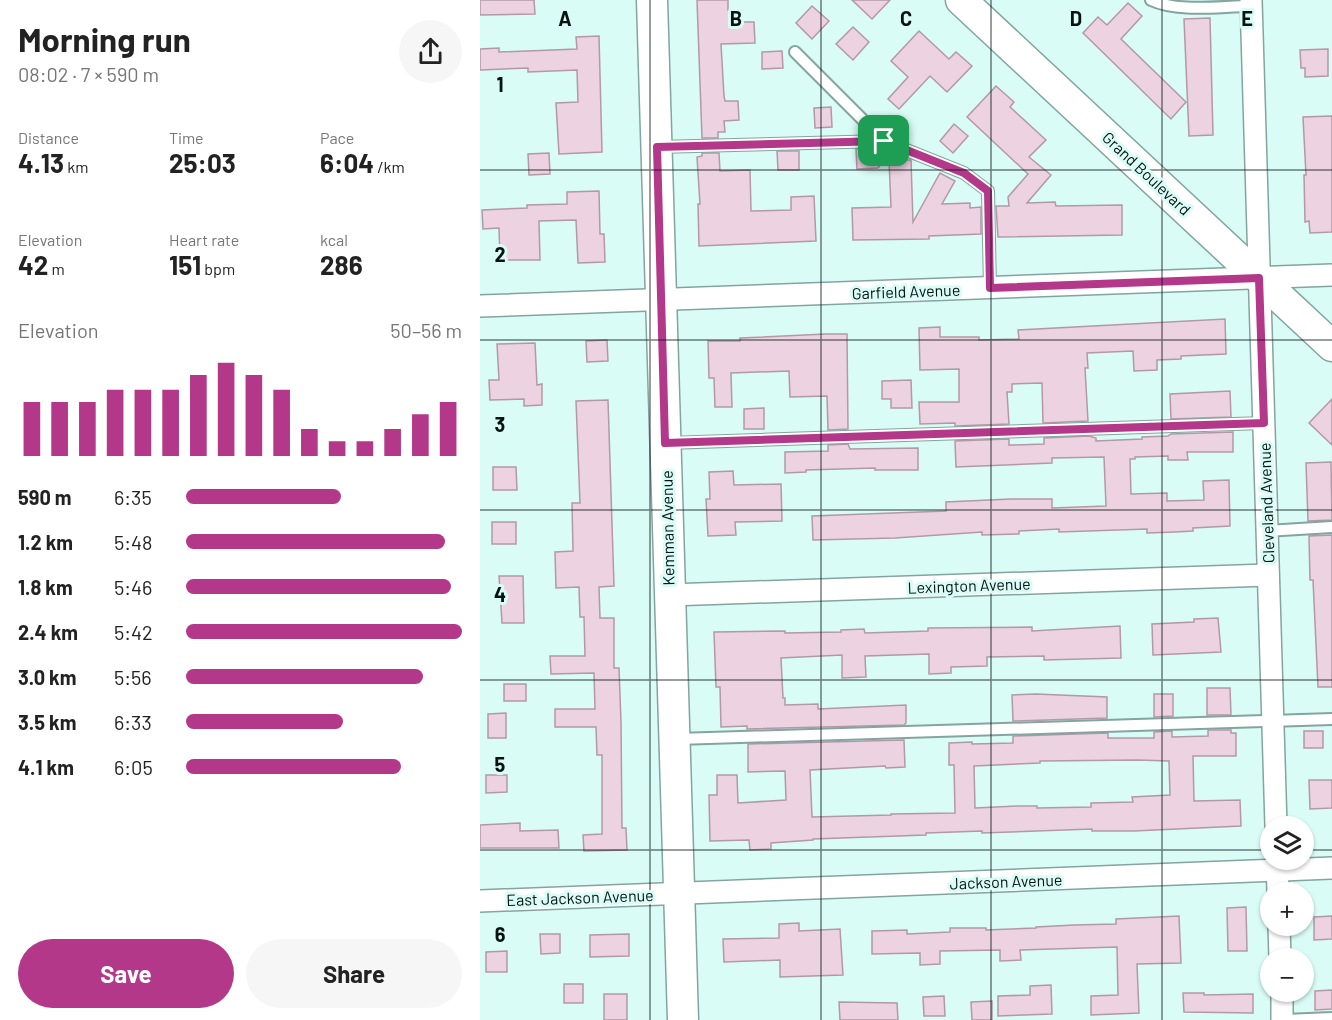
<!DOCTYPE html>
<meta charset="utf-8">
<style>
:root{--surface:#fff;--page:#f6f6f6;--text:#222;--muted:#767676;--accent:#b3388a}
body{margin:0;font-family:Barlow,sans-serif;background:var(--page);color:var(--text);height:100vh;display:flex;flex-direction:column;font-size:22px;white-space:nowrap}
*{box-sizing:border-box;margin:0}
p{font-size:20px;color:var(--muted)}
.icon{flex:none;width:33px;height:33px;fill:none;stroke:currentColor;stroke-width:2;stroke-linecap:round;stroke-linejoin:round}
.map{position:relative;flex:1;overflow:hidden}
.panel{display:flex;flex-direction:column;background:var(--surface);width:480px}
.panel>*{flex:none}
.fabs{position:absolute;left:780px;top:816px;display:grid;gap:12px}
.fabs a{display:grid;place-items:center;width:54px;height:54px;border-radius:50%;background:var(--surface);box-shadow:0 2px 4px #0004;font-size:30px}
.pin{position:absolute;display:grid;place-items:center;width:51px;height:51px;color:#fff;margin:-26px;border-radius:12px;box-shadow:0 3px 9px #0006}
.round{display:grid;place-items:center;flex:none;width:63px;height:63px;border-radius:32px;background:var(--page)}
.overview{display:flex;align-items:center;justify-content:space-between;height:102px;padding:0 18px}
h1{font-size:33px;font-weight:700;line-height:45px}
.stats{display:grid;grid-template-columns:repeat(3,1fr);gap:9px;height:102px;padding:6px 18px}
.stats div{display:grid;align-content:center}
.stats b{font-size:26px;font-weight:700}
.stats small{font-size:16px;font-weight:400}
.stats p{font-size:16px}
.chart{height:168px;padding:12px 18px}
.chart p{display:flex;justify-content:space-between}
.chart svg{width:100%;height:108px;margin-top:6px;stroke:var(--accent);stroke-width:6}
.cta{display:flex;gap:12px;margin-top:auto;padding:12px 18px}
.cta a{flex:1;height:69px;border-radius:36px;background:var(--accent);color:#fff;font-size:24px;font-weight:700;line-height:69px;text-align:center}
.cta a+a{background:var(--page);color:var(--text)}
ul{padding:0 18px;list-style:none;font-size:20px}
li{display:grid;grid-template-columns:96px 72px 1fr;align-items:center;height:45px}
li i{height:15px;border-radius:8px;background:var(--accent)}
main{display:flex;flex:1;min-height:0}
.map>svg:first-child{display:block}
.building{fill:#edd2e1;stroke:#b299a6;stroke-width:1.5;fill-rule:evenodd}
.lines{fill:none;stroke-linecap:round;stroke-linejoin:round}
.lane-casing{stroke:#84a49f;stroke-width:14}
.street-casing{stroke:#84a49f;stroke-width:24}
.secondary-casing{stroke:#84a49f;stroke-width:33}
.lane{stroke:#fff;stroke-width:10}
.street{stroke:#fff;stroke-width:21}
.secondary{stroke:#fff;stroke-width:30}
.route-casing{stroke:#fff;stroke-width:12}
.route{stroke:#b3388a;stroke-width:8}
.grid{fill:none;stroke:#081312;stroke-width:1.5;stroke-opacity:0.55}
.labels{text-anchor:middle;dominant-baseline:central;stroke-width:6;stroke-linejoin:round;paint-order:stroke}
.street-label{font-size:16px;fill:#081312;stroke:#dafcf7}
.grid-label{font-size:20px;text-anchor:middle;font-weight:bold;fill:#081312;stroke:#dafcf7;stroke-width:6;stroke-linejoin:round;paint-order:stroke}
</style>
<main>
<section class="panel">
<div class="overview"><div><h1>Morning run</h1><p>08:02 · 7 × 590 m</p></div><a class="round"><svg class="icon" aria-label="share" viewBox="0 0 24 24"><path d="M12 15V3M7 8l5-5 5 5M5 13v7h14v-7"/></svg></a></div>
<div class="stats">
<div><p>Distance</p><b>4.13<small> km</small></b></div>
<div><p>Time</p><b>25:03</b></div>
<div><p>Pace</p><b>6:04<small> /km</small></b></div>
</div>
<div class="stats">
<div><p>Elevation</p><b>42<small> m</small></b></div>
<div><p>Heart rate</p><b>151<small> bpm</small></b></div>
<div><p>kcal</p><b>286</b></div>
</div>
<div class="chart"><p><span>Elevation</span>50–56 m</p>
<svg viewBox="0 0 160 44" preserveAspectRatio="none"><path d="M5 44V22M15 44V22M25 44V22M35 44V17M45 44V17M55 44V17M65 44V11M75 44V6M85 44V11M95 44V17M105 44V33M115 44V38M125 44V38M135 44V33M145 44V27M155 44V22"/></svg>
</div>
<ul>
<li><b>590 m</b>6:35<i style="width:56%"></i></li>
<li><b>1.2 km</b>5:48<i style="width:94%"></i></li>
<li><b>1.8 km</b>5:46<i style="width:96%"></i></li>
<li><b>2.4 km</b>5:42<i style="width:100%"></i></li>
<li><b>3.0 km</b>5:56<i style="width:86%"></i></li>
<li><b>3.5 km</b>6:33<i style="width:57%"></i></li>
<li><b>4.1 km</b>6:05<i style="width:78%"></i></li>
</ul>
<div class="cta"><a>Save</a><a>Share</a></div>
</section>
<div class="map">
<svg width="852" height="1020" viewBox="0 0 852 1020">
<rect width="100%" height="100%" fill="#dafcf7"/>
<g class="building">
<path d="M0,0H54L55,14L0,15Z"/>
<path d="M217,0H248V10H259L260,22H274L275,43L241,44L244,96L245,101H258L259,120L244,121L245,132H238V138H222Z"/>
<path d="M372,0H410L392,19Z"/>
<path d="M648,3L662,16L641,39L706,102L691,119L603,33L618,17L627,25Z"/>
<path d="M332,6L349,21L332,39L316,23Z"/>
<path d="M730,18L733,135L709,136L704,19Z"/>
<path d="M373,27L389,42L373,60L356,44Z"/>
<path d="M439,31L469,59L476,52L492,66L467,92L450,76L419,109L408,99L428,77L411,61Z"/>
<path d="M119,36L122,152L79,154L76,103L98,102L97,70L48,72V68L0,70V49L19,48V52L97,49L96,37Z"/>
<path d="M848,49V76L825,77V68H821L820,50Z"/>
<path d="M302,51L303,68L282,69V52Z"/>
<path d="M516,86L534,102L530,107L566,140L549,157L571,175L547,203L575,202L576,206L642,205V235L518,237L516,206H529L528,197L548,174L487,117Z"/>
<path d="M351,107L352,127L335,128L334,108Z"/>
<path d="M852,116V232L830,233L829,221L825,222L824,175H826L823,117Z"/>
<path d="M474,124L488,136L473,153L460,141Z"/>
<path d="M376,149H403L411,152L398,168L377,169Z"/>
<path d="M297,151H319V170H298Z"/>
<path d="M69,153L70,174L49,175L48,154Z"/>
<path d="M222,153H239L240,171L270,170L271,211L311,210V197L334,196L336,241L219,246L218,204H220L217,157L222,156Z"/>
<path d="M409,160H431L433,222L460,173L475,181L462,204L490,203V208L501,207V234L449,236V239L373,240L372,208L411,207Z"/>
<path d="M119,191L120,234H124L125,262L98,263L96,220L59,221L60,260H20L19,228L3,229L2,210L47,208V205L87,204V192Z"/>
<path d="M745,319L746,354L701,356V359L677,360V370L654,371L653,351L607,353L608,368H605L608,421L563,423L562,383L532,384V392H527L529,424L475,426V423L440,424L439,402H479V369L440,370L439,328L460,327V337H499V340L539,339L538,330Z"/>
<path d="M346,334H367L368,429L348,430L347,396L310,397L309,371L251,373L252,407H235L234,378H229L228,341H260V338Z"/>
<path d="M127,340L128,361L107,362L106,341Z"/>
<path d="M55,343L57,385L62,384V405L44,406V399L10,400L9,380H19L17,344Z"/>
<path d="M431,380L432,408H411V399H402V381Z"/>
<path d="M750,391L751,417L691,419L690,394Z"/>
<path d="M852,399V445L829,423Z"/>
<path d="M128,400L134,586L119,587L120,618H134V668H139L141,722L142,828H146L147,850L104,851L103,835L122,834V755H117L116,727H75V709H115L114,673L71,674L70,656H105L104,617H100L99,587L76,588L75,552L93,551L92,503H100L96,401Z"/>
<path d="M284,408V429H264V409Z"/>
<path d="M753,432V452H707L708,460H688V456L655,457V459H650L651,494L687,493V501L724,500L723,481L749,480L750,526L713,528V531L695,532L667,533V529L579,532V529L539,531V534L502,535V532L415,538L333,540L332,516L466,511V502L531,499H572V508L626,506L624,457L572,458V463L476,467L475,441L529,439V445H534L564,444V438L609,436L616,438V441L662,439V437L688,436L691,434Z"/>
<path d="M368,444L370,449L438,448V470H395V468L326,470V472L305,473V452L348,451V445Z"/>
<path d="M851,462L852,520L828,521L826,463Z"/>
<path d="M13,467H36L37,490H13Z"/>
<path d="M253,471L254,485L301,484L302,521L255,522L256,535L228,536L226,499H230L229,472Z"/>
<rect x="12" y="522" width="24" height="22"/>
<path d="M852,535V687H838L833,580H830L829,536Z"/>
<path d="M19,576H43L44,623H22Z"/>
<path d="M738,618L741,652L673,655L672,624L714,622V619Z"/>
<path d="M640,626L641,658L564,660V656L507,657V666L471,667V673L449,674V654L385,656L386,677L362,678V655L301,658L303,698H305V705L338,704V709L426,705V723L424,725L267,729V726L241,727L240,687H236L234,632L305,631V633L361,632V630L384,629L385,633L448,631V628L552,627V631Z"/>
<rect x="24" y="684" width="22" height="17"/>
<path d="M727,688H750L751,715H727Z"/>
<path d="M556,694L627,697V718L533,721L532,695Z"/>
<path d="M674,694H693V716L674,717Z"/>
<path d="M26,713V738H8V714Z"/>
<path d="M728,730H751V733H756V756H713L714,801L760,800L761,826L654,831H612V829L502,833V831L446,833V835L333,839V840L291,843V849L270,850L269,840L230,841L229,795H237V775H257L258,803L306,800L305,771L268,772V744L424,740L425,767L406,768L405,766L330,770L332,817L411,815V814L475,813L474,765H469V743L492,742V744L533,743V736L628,733V738H674V732L692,731V737L728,736ZM658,760L689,761L690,795L652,797L653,802L611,803V807L557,808V806H537L495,808L494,766L560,763V761Z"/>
<rect x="824" y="731" width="19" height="17"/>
<path d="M6,775H27V792L6,793Z"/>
<path d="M829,780H852V808L830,809Z"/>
<path d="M40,823V831L78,830L79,848H0V825Z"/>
<path d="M766,907L767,951H748L747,908Z"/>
<path d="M699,916L701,963L657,964L659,1013L611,1015V996L638,995L637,947L540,950L541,960L520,961V950L460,951V964L440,965V953L392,954V931L427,930V934L470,932V928H506V930L556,928V927L594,925L636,924V919Z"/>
<path d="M852,916V939L834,940V917Z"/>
<path d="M319,923V931L360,929L363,975L300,977V960L244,962L243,939L299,938V924Z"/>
<path d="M60,934H80V953L61,954Z"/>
<path d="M149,934V956L110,957V935Z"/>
<path d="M27,951V972H6V952Z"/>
<rect x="84" y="984" width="19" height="19"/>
<path d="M571,985L572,1014L518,1016V996L550,995V986Z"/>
<path d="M852,990V1009L835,1010V991Z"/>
<path d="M703,993H724V995L773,994V1013L704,1012Z"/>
<rect x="124" y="994" width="23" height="26"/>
<path d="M464,996L465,1016H444L443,997Z"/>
<path d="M512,1001V1020H492L491,1002Z"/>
<path d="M359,1002L417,1003L418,1020H360Z"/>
</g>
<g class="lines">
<defs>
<g id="lane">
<path d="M671,0C699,13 740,6 771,6"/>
<path d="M315,52L404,141"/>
<path d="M177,147L404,141L484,173L508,191L510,288"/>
<path d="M188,443L784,423"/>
<path d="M787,531L852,527"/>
<path d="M197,739L852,719"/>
<path d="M805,1020L852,1018"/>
</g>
<g id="street">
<path d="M771,0L796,826"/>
<path d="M0,306L852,275"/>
<path d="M189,595L788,575"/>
<path d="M797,860L798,892"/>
<path d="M0,901L852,868"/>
<path d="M799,926L800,958"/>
<path d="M802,992V1020"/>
</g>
<g id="secondary">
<path d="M172,0L203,1020"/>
<path d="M481,0L852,346"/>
</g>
</defs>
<use href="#lane" class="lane-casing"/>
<use href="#street" class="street-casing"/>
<use href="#secondary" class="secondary-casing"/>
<use href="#lane" class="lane"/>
<use href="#street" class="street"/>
<use href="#secondary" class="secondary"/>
</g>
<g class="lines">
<defs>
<path id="route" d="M404,141L484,173L508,191L510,288L779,278L784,423L185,443L177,147Z"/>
</defs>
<use href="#route" class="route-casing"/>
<use href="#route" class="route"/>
</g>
<path class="grid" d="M170,0V1020M341,0V1020M511,0V1020M682,0V1020M0,170H852M0,340H852M0,510H852M0,680H852M0,850H790M824,850H852"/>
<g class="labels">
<g class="street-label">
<text transform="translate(667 173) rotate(43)">Grand Boulevard</text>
<text transform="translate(426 291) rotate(-2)">Garfield Avenue</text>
<text transform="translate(786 503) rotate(-92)">Cleveland Avenue</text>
<text transform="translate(187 528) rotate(-91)">Kemman Avenue</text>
<text transform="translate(489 585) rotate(-2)">Lexington Avenue</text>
<text transform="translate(526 881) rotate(-2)">Jackson Avenue</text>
<text transform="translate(100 897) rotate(-2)">East Jackson Avenue</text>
</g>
</g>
<g class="grid-label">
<text x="85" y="26">A</text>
<text x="256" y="26">B</text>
<text x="426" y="26">C</text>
<text x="596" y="26">D</text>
<text x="767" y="26">E</text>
<text x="20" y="92">1</text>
<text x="20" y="262">2</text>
<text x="20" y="432">3</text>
<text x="20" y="602">4</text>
<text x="20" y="772">5</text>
<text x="20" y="942">6</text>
</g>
</svg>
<div class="fabs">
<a><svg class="icon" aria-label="layers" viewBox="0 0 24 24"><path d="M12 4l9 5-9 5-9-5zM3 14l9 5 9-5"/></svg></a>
<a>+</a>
<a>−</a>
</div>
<div class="pin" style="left:404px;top:141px;background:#1e9e55"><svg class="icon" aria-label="arrive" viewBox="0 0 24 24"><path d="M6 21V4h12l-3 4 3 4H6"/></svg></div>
</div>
</main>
